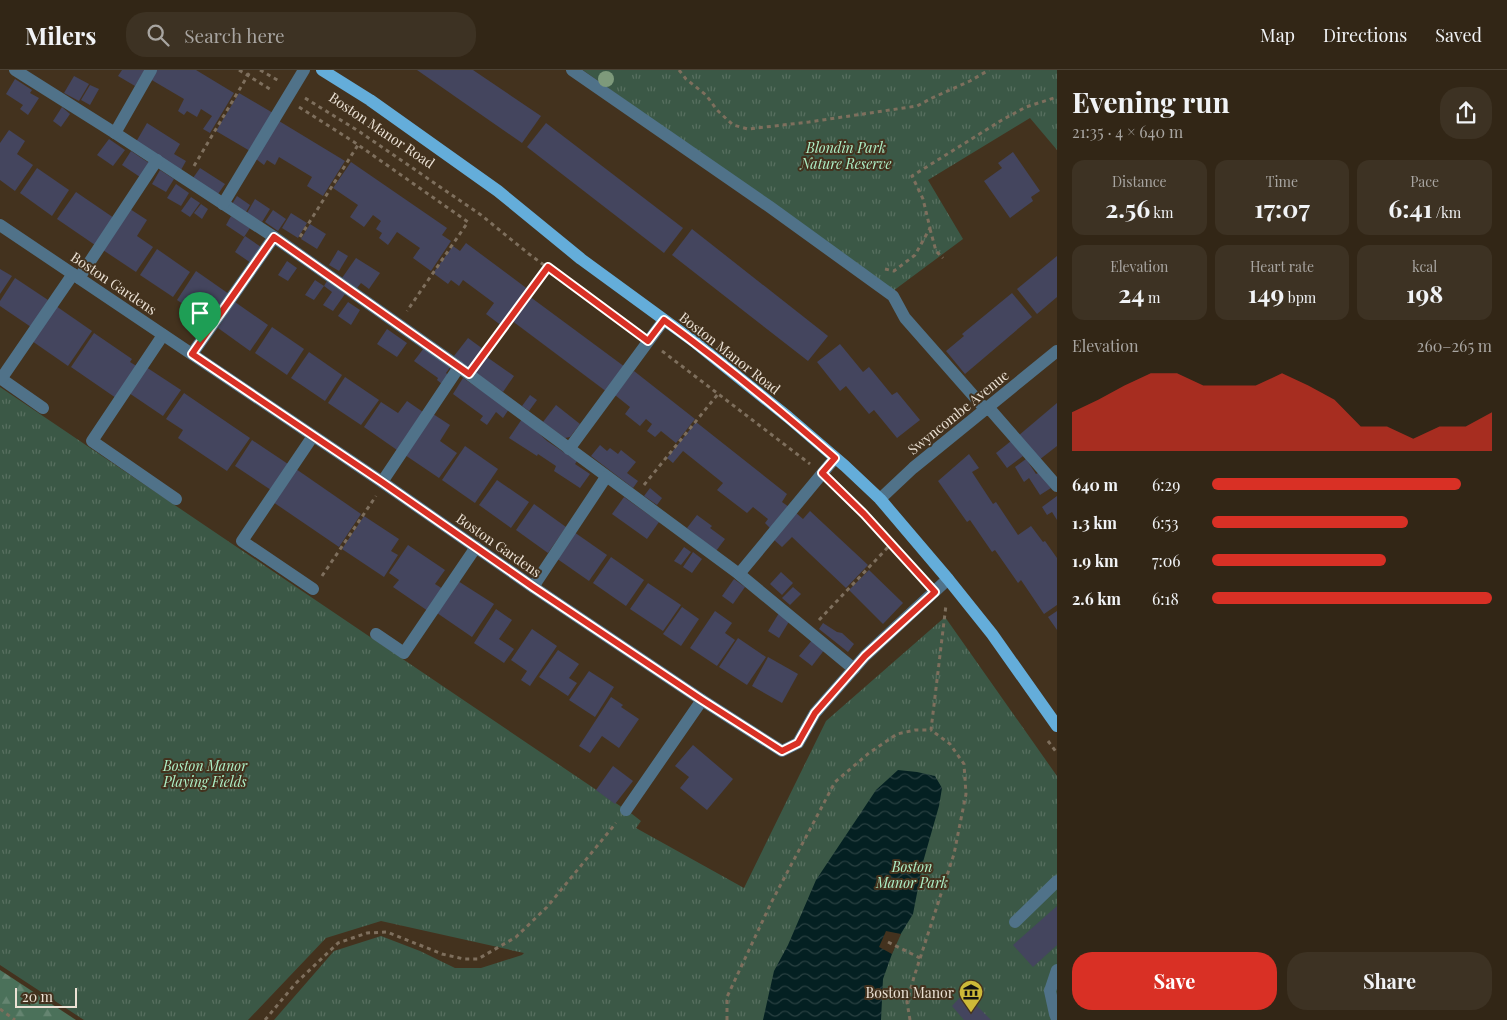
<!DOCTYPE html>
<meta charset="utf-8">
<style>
:root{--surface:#322616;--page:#3d3223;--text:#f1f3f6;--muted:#a8a5a1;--line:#4d4335;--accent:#d93025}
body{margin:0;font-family:"Playfair Display",serif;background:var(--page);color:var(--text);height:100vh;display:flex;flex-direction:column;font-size:19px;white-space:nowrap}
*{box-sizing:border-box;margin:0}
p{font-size:16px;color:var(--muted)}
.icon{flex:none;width:28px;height:28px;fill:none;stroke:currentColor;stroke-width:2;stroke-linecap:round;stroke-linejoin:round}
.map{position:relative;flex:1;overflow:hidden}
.drawer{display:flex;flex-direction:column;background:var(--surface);width:450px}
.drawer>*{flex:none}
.scale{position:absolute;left:15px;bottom:12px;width:62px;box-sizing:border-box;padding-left:5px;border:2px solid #ebe1d4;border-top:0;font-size:14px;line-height:18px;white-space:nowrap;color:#ebe1d4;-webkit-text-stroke:4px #43321e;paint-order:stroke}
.pin{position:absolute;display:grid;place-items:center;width:42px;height:42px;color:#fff;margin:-51px -21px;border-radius:50% 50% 50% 0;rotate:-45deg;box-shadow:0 0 5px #0007}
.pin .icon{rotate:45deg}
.round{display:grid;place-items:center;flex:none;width:52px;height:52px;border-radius:20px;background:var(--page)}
.overview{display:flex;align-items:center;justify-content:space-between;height:85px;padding:0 15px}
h1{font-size:28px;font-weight:700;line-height:38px}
.figures{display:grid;grid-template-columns:repeat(3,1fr);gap:8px;height:85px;padding:5px 15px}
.figures div{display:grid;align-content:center;border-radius:12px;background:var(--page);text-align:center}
.figures b{font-size:25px;font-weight:700}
.figures small{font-size:14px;font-weight:400}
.figures p{font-size:14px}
.chart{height:140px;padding:10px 15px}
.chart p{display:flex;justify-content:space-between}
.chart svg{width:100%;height:90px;margin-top:5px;fill:var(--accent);opacity:.7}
.primary-button{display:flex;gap:10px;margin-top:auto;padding:10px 15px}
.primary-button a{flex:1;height:58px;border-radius:20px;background:var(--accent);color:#fff;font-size:20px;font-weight:700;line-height:58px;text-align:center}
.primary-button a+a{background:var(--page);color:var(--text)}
ul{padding:0 15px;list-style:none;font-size:16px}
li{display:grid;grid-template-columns:80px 60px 1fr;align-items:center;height:38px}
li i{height:12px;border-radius:6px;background:var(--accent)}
header{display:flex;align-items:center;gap:30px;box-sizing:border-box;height:70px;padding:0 25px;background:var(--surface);border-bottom:1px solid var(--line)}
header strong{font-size:24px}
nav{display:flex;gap:28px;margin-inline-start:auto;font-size:18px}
.search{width:350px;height:45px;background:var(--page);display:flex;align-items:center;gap:12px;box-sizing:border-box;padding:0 18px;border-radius:20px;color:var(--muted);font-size:19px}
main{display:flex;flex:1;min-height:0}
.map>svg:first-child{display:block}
.forest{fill:url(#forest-firs)}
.park{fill:url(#park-tufts)}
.water{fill:url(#water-waves)}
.pier{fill:#43321e}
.building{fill:#44455e}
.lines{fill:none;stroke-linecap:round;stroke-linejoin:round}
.path{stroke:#7e6f5d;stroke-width:3;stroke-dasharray:4 4;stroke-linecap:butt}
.service{stroke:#507289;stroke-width:12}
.minor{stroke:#507289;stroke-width:12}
.tertiary{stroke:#507289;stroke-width:12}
.primary{stroke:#64adda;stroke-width:12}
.tree{fill:#7e9a7b}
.route-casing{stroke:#fff;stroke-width:10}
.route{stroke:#d93025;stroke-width:6}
.labels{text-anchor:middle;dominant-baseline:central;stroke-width:4;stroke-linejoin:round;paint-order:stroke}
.street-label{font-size:14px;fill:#ebe1d4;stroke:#43321e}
.park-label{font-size:14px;font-style:italic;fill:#aef0c7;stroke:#43321e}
.poi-label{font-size:14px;fill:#ebe1d4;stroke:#43321e;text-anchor:end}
</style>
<header>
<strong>Milers</strong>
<div class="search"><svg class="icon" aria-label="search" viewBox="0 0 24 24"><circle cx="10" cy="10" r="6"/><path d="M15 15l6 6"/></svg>Search here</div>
<nav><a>Map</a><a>Directions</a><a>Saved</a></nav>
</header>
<main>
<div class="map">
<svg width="1057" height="950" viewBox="0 0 1057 950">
<defs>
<pattern id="forest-firs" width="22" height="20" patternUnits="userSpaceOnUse" patternTransform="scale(1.25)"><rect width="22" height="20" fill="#4b715a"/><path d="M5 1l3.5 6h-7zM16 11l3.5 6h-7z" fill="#658571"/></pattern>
<pattern id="park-tufts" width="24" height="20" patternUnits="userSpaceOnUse" patternTransform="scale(1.25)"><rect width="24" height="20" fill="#3b5846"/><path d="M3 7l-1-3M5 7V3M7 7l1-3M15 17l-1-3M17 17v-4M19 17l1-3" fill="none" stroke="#587060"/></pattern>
<pattern id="water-waves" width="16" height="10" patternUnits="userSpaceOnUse" patternTransform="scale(1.25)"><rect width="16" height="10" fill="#042022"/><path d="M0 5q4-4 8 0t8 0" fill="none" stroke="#294041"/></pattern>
</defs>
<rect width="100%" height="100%" fill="#43321e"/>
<path class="forest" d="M0,900L76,950H0Z"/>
<g class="park">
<path d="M583,0H1057V80L1030,48L928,110L963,169L893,221Z"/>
<path d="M0,317L632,744L641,751L636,758L744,818L826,651L945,547L1057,706V950H274L334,881L381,866L420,881L455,898H481L522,885L524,883L381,851L326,868L248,950H84L0,895Z"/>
</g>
<path class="water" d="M898,700L917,702L935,706L942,718L939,736L923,792L913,844L897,870L883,909L881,950H763L774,901L788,875L816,810L876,720Z"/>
<path class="pier" d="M886,861L901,864L892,884L879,877Z"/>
<g class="building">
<path d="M122,0H145L135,16L118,6Z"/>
<path d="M156,0H196L234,23L210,63L203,59L212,46L201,39L197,47L187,41L184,45L178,41L184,29L150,9Z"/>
<path d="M417,0H473L541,46L522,73Z"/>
<path d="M74,6L89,14L79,31L64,23Z"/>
<path d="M15,9L32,20L30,23L39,28L28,45L20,39L23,35L6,24Z"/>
<path d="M90,15L99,19L90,35L81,30Z"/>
<path d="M239,23L273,43L250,81L216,61Z"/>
<path d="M62,37L70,44L61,57L53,51Z"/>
<path d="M279,51L345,91L323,126L307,116L312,107L279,87L275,95L267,90L264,95L256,89Z"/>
<path d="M147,53L180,74L174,84L186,91L181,100L136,72Z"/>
<path d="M546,53L683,158L664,183L527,77Z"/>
<path d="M9,60L25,71L17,84L33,95L15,121L0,110V73Z"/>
<path d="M109,69L125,80L113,96L97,85Z"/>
<path d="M131,81L149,93L140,107L122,95Z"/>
<path d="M1013,82L1040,121L1031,127L1033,131L1010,148L984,111L1002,98L998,93Z"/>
<path d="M351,92L447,158L442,165L451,171L431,201L413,188L420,178L397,162L388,175L379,168L382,163L376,159L381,151L373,145L364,157L350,147L358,135L333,118Z"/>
<path d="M37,98L69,120L52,146L20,123Z"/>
<path d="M200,98L225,114L218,124L193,108Z"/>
<path d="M160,100L174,109L166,122L152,114Z"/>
<path d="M176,114L189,123L181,136L167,128Z"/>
<path d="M76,122L114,148L95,175L57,149Z"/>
<path d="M237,126L250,135L246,142L232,134Z"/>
<path d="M191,127L200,133L190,147L181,141Z"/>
<path d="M255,129L270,139L262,152L247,143Z"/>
<path d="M201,134L208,139L202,149L194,143Z"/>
<path d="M130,139L147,150L137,166L153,177L136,202L103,180Z"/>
<path d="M273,140L286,149L278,161L265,152Z"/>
<path d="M291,143L307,153L298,168L282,158Z"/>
<path d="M231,146L250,158L244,167L226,155Z"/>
<path d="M310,154L326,164L317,179L301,169Z"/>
<path d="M692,159L828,266L808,291L672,185Z"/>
<path d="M245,166L261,177L251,193L235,182Z"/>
<path d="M466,173L529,220L502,256L486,244L494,233L463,210L459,216L451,210L448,214L433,203L453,176L460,181Z"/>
<path d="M157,179L190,202L173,227L140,205Z"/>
<path d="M338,180L348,186L339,201L329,195Z"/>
<path d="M1057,186V227L1037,244L1017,219Z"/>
<path d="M356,188L380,203L369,219L361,213L357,218L342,208Z"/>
<path d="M287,191L297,198L288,211L278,205Z"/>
<path d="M0,199L12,206L0,224Z"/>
<path d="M196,201L229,224L209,252L177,230Z"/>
<path d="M15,208L48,230L31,257L0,236V231Z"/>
<path d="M315,210L324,216L314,230L305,225Z"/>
<path d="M327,211L345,224L333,241L323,235L332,222L324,216Z"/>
<path d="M1012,223L1032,247L965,304L946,281L964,266L962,264Z"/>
<path d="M529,226L625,297L607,322L511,250Z"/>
<path d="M235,232L268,255L250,281L218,258Z"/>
<path d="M348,232L360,240L351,255L338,246Z"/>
<path d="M56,236L92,261L68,296L32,271Z"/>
<path d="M272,257L304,279L287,305L255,283Z"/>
<path d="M387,259L407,273L397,287L377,274Z"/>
<path d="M94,263L132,289L130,292L138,297L116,328L71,297Z"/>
<path d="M468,268L483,279L470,298L454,286Z"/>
<path d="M840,274L863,302L869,297L892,325L897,322L920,350L897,368L874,340L869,344L846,316L840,321L817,292Z"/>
<path d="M424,278L451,296L446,303L448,305L442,314L437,310L438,308L414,291Z"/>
<path d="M309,282L342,305L325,331L291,308Z"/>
<path d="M484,285L514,306L503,322L473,301Z"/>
<path d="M146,297L181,320L163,346L129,323Z"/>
<path d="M634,301L695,349L676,373L661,361L655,367L647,361L652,354L646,349L640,356L625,344L630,337L615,325Z"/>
<path d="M345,307L379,330L361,355L328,333Z"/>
<path d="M463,308L509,339L503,348L496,342L487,355L480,350L483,346L453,324Z"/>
<path d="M184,323L250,368L227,401L178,368L183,360L166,349Z"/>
<path d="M530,325L537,330L529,341L522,336Z"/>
<path d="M407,331L423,342L397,380L364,357L381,332L398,343Z"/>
<path d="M1057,333V376L1039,390L1018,366Z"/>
<path d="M556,335L580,354L570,367L565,368L543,352Z"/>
<path d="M433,344L450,355L440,371L457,383L439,408L405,385Z"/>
<path d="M522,349L530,355L547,371L577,391L575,394L590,404L580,418L554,401L556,396L538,384L537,386L509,368Z"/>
<path d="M696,352L787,424L782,432L789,437L771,459L765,453L768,449L753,437L747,443L717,420L723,413L683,381L673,393L667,388Z"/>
<path d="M252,370L288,394L271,420L235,396Z"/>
<path d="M1011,371L1023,386L1007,398L996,383Z"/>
<path d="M600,375L607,381L610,378L618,384L621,380L636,392L627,403L638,411L633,418L591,386Z"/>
<path d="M465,376L498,399L475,433L442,410Z"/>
<path d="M969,384L979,398L972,402L993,434L996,432L1018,465L1031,456L1043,472L1045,471L1057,488V535L1044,544L1021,510L1018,513L995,480L992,482L970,450L967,452L938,411Z"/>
<path d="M1026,389L1036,404L1040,402L1051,418L1040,425L1029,408L1024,412L1015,397Z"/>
<path d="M296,399L361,444L339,477L273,432Z"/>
<path d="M497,410L529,432L511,458L479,435Z"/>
<path d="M650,418L662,428L657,435L644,426Z"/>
<path d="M1057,426V450L1052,442L1047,445L1042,437Z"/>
<path d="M624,427L659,452L647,469L612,444Z"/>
<path d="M534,434L566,457L548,483L516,460Z"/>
<path d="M810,441L868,495L846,518L792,467L782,477L773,469L795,442L803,449Z"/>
<path d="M697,445L712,456L710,458L725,469L716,481L687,458Z"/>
<path d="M364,446L399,469L391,481L398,485L384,507L342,479Z"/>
<path d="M574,462L607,485L589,511L556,488Z"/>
<path d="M408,475L445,500L435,514L443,519L428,541L393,517L399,510L389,503Z"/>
<path d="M684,477L691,482L681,495L674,491Z"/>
<path d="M693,482L702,489L692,503L683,497Z"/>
<path d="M611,487L644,510L626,536L593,513Z"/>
<path d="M869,500L903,533L883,554L849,520Z"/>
<path d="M781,502L793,513L782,525L770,514Z"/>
<path d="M734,509L745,517L733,534L722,526Z"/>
<path d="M458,511L494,534L472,567L437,543Z"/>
<path d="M648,513L681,535L663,561L630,539Z"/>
<path d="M793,517L801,524L790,535L782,528Z"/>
<path d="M682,537L699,549L681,576L663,564Z"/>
<path d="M496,539L512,550L499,569L514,579L504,593L474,573Z"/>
<path d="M715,541L732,553L725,563L735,570L717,596L690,578Z"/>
<path d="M1057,541V560L1048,547Z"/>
<path d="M779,543L790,550L779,568L768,561Z"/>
<path d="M823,553L837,562L842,563L854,574L848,582L819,559Z"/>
<path d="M532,559L557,576L530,616L521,610L527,601L511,590Z"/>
<path d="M738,568L766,587L747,615L719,597Z"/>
<path d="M813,569L825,579L812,596L799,586Z"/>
<path d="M558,580L579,594L569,608L577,613L568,626L539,607Z"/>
<path d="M768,587L798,604L782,633L752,616Z"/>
<path d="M589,601L614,617L595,647L569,630Z"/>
<path d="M611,627L623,635L621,637L639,649L619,678L602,666L590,683L579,676Z"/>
<path d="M693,675L733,709L707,740L680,718L689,707L675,696Z"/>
<path d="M613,696L633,711L615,734L596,720Z"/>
<path d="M1057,836V875L1033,897L1013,875Z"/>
<path d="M964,923L991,950H964L952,936Z"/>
</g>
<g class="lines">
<g class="path">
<path d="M239,0L273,21"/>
<path d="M260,0L279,11"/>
<path d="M679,0L686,9L706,25L717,40L733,55L748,59L809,52L917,36L932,28L970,11L989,0"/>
<path d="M305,28L360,62L481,145L529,184L636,263"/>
<path d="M299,37L354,72L468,152L407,241"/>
<path d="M194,96L251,0"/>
<path d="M930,159L936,181L943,188"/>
<path d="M300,167L358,75"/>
<path d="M885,199L894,201L915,185L930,158L923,129L912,106L1002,50L1026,37L1057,27"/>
<path d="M662,281L810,394"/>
<path d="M478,291L548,197"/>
<path d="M834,414L864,444L924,510"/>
<path d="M644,415L718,324"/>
<path d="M322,506L376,426"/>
<path d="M819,550L891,474"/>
<path d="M1048,671L1057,683"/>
<path d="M888,872L920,888"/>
<path d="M0,939L15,950"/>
<path d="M265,950L295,914L338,873L367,863L387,862L442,884L464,889H478L516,867L547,837L616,753"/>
<path d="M727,950V927L771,833L835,712L869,683L897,664L915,660H931L946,535"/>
<path d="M910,950L907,932L914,907L954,784L966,724L964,694L950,674L931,660"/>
</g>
<g class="service">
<path d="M15,0L115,63L274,167L459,297L739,504L854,599"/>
<path d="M572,0L770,137L893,226L905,248L986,340"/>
<path d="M115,63L151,0"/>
<path d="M223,134L304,0"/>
<path d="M79,208L157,90"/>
<path d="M163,265L92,371L176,429"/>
<path d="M192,284L274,167"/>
<path d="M0,308L43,338"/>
<path d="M1,309L73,204"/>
<path d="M988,337L1057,416"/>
<path d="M313,366L242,471L313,519"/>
<path d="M569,379L664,250"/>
<path d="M382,412L459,297"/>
<path d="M739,504L835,388"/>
<path d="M533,517L606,407"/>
<path d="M376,564L404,583L476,477"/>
<path d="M626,740L702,630"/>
<path d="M1015,852L1057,811"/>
<path d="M1057,900L1050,921L1055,944L1057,949"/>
</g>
<path class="minor" d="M0,155L382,412L533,517L702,630L782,681L798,673L815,643L865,586L948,509"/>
<path class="tertiary" d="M880,429L913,398L1057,281"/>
<path class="primary" d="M322,0L370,30L498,121L581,189L696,273L788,347L845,396L880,429L948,509L992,564L1057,656"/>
</g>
<circle class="tree" cx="606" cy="9" r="8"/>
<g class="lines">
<defs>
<path id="route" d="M274,167L469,304L548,197L648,271L664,250C723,293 780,340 835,388L822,403L864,444L935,522L865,586L815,643L798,673L782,681L702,630L533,517L382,412L192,284Z"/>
</defs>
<use href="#route" class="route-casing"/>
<use href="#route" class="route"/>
</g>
<defs>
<symbol id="museum-pin" viewBox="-11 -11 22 30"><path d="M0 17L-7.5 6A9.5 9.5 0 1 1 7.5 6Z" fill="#cdb938" stroke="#43321e"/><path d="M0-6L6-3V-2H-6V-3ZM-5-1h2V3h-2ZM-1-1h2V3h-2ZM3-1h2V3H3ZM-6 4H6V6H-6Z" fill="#111"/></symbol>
</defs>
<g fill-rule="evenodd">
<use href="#museum-pin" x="957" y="908" width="28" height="38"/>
</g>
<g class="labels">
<g class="street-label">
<text transform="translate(382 60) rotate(34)">Boston Manor Road</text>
<text transform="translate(114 213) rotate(34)">Boston Gardens</text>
<text transform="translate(730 283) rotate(38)">Boston Manor Road</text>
<text transform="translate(958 342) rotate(-39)">Swyncombe Avenue</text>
<text transform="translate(499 475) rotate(35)">Boston Gardens</text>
</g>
<g class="park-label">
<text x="846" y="77">Blondin Park<tspan x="846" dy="16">Nature Reserve</tspan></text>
<text x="205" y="695">Boston Manor<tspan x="205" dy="16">Playing Fields</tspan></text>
<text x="912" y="796">Boston<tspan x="912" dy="16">Manor Park</tspan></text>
</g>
<g class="poi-label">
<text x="954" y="922">Boston Manor</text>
</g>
</g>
</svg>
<div class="scale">20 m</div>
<div class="pin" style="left:200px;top:273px;background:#1e9e55"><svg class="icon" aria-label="arrive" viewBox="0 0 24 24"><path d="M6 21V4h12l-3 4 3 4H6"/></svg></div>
</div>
<section class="drawer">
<div class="overview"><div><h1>Evening run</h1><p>21:35 · 4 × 640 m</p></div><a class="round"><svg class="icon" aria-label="share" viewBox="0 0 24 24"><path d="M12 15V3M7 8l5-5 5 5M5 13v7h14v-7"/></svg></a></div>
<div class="figures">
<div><p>Distance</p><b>2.56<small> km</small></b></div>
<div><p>Time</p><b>17:07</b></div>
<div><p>Pace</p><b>6:41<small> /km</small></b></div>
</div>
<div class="figures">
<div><p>Elevation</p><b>24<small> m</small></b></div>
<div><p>Heart rate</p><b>149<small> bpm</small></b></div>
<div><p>kcal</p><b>198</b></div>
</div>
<div class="chart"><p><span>Elevation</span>260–265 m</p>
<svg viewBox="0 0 160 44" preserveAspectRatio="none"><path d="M0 44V25L10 19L20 12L30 6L40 6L50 12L60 12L70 12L80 6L90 12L100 19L110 32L120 32L130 38L140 32L150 32L160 25V44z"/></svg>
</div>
<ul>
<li><b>640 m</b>6:29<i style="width:89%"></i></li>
<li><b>1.3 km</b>6:53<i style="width:70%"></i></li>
<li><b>1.9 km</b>7:06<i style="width:62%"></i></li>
<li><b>2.6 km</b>6:18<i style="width:100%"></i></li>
</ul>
<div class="primary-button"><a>Save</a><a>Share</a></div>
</section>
</main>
